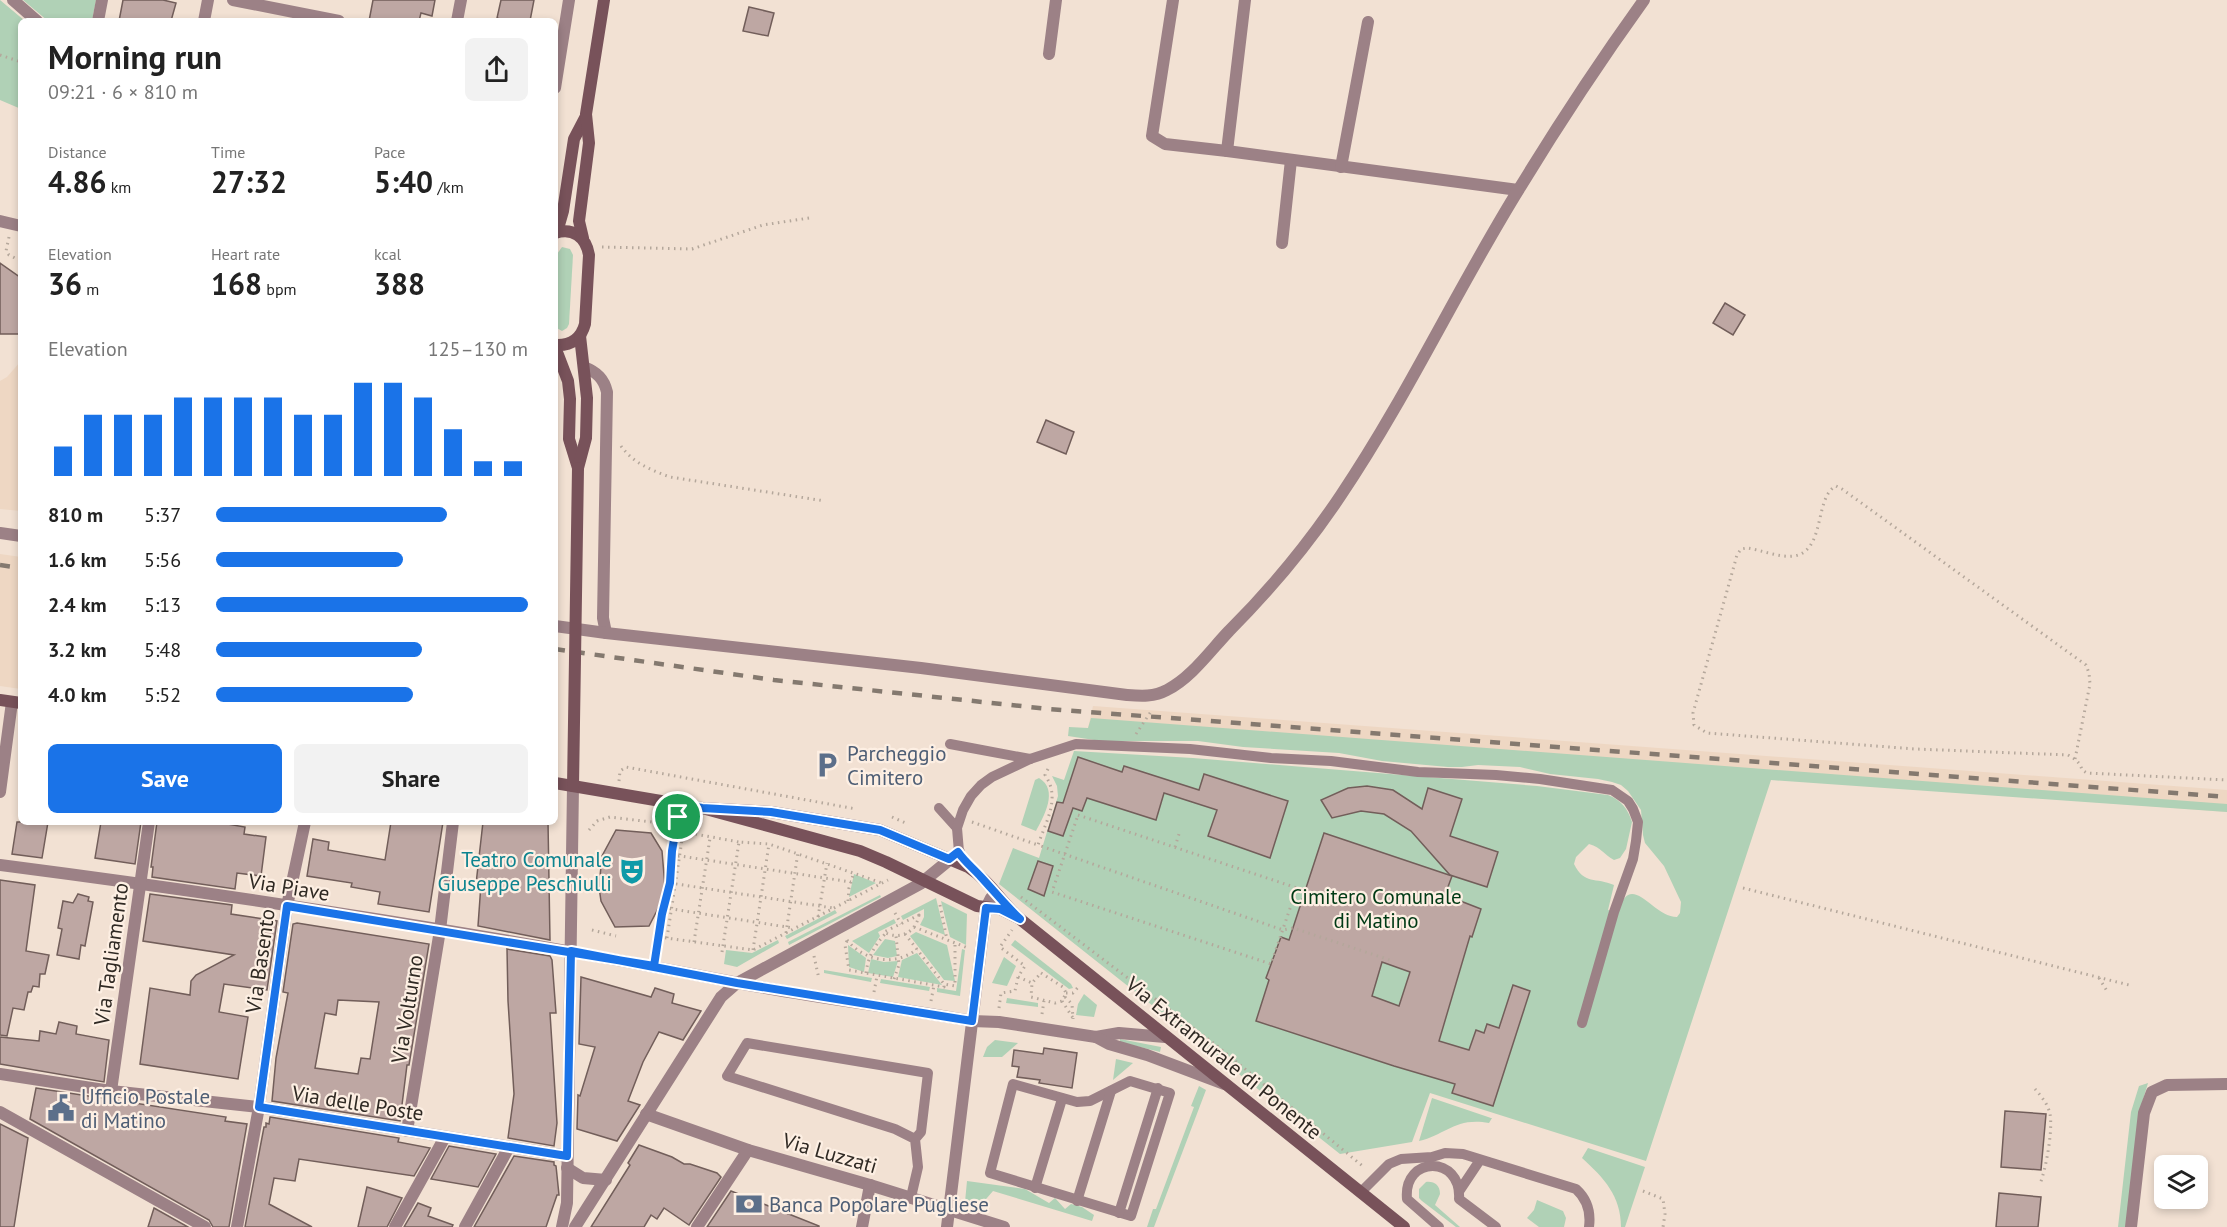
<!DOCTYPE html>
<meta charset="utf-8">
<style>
:root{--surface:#fff;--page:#f2f2f2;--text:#222;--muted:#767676;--accent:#1a73e8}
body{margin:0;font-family:"PT Sans",sans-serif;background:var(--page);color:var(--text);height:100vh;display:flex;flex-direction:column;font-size:22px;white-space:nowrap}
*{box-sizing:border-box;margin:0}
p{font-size:20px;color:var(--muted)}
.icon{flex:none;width:33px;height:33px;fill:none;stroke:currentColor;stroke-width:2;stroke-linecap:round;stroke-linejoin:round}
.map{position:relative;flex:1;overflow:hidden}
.details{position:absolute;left:18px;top:18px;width:540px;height:807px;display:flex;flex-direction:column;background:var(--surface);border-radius:9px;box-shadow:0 3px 9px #0003}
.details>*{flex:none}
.controls{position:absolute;left:2154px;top:1155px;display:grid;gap:12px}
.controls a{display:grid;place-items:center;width:54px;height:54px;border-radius:9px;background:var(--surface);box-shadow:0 3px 9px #0003;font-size:30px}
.pin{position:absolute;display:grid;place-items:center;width:51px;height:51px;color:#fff;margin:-26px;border:3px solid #fff;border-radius:50%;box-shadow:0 2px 6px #0007}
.round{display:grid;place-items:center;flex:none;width:63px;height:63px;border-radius:9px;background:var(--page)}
.summary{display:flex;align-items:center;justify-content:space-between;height:102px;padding:0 30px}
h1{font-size:33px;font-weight:800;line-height:45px}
.figures{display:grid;grid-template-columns:repeat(3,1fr);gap:9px;height:102px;padding:6px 30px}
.figures div{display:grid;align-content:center}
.figures b{font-size:30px;font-weight:800}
.figures small{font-size:16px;font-weight:400}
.figures p{font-size:16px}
.chart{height:168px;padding:12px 30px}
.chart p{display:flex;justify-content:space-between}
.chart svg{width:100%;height:108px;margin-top:6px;stroke:var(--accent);stroke-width:6}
.action{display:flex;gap:12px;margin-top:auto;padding:12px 30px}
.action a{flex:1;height:69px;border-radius:9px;background:var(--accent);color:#fff;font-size:24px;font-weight:800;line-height:69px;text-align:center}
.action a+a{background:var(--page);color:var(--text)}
ul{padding:0 30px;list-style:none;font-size:20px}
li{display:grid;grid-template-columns:96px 72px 1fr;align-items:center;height:45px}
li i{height:15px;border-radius:8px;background:var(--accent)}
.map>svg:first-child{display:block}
.built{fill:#eed7c3}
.green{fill:#b0d1b6}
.building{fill:#bea7a3;stroke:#725e5a;stroke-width:1.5;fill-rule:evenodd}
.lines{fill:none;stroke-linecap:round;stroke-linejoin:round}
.path{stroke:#b4a79b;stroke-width:3;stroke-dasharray:1.5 4.5;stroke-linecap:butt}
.service{stroke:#9c8186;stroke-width:10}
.pedestrian{stroke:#9c8186;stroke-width:12}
.minor{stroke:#9c8186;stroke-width:12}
.tertiary{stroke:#9c8186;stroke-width:12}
.secondary{stroke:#78525a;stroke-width:12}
.rail{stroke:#84796f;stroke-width:4.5;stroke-dasharray:10 10;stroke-linecap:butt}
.secondary-bridge{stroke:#78525a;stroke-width:12}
.route-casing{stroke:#fff;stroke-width:12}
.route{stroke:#1a73e8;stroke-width:8}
.labels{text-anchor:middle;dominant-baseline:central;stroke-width:4.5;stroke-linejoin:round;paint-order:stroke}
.service-label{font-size:21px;fill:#4e5e75;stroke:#fdefe3;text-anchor:start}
.culture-label{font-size:21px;fill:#0d838f;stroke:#fdefe3;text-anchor:end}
.street-label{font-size:21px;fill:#2f2923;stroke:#fdefe3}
.park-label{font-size:21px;fill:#003a15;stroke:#fdefe3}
</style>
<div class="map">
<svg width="2227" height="1227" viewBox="0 0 2227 1227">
<rect width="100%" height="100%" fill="#f2e1d3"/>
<g class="built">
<path d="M21,361V511L0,509V381L7,377Z"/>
<path d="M0,554L21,557V689L0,686Z"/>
<path d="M1093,706L2227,790V812L1088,728Z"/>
</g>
<g class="green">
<path d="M0,0L25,21H21V109L0,100Z"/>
<path d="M23,0H96L92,21H48Z"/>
<path d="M562,247L570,249L573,255L569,324L567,328L562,331L555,327L557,254Z"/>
<path d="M555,391H557L555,505Z"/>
<path d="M1091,718L2227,804V812L1771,780L1646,1161L1430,1093L1412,1142L1340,1154L999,884L1013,848L1039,858L1058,796L1057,786L1052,776L1064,780L1074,751L1193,758L1537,786L1608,795C1621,800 1628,809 1632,822L1626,849L1620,858L1614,860C1603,854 1602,848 1589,844L1576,857L1574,864C1584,885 1596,877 1614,885L1608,910L1618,913C1630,868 1652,917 1677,917L1680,913L1681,902L1664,866L1645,843L1643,835L1641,810L1628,791L1621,785L1612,782L1598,779L1550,774L1520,767L1478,765L1462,767H1448L1382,761L1339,753L1243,747L1198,741H1101L1068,736L1069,727L1088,728Z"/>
<path d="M1039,778C1059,790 1044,816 1036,831L1021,825L1035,780Z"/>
<path d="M854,874L876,883L849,897Z"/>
<path d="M880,895L881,897L789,945L788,942Z"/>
<path d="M936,898L945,935L920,925L924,917V909L903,920L901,916Z"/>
<path d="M941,901L967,914L966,945L950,937Z"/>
<path d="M835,910L837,913L787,939L785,936Z"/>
<path d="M894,919L896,923L878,932L880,936L869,953L852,941Z"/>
<path d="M916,932L947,945L955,981L944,980L941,976L910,936Z"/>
<path d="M885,939L895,941L897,956L888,958L873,955Z"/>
<path d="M778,940L779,943L737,967L724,964L726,950L752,953Z"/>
<path d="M1015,940L1071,984L1073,988L1069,989L1011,945Z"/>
<path d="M848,945L866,958L864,972L849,967Z"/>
<path d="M962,949L965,950L960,996L937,992V988L956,991Z"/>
<path d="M917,953L942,985L898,977L902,960Z"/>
<path d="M1004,957L1016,966L1007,986L992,983Z"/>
<path d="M871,959L884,962L898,961L893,977L868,973Z"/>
<path d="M824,970L872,978L871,982L824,973Z"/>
<path d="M881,979L930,987L929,991L880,983Z"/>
<path d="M1084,994L1097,1005L1094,1017L1076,1015L1078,1004Z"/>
<path d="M1007,998L1038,1003V1007L1006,1003Z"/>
<path d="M1120,1039L1161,1047L1160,1052L1120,1042Z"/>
<path d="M995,1040L1018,1043L1002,1057H983L987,1047Z"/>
<path d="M1116,1059L1133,1063L1113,1080Z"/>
<path d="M2148,1083L2142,1103L2127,1227H2118L2131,1112L2139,1086Z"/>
<path d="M1199,1086L1206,1090L1154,1227H1147L1153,1209H1156L1194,1107L1191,1106Z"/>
<path d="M1432,1098L1491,1118H1492L1489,1123C1455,1117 1446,1135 1419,1141Z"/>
<path d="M1588,1148L1645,1167L1625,1227H1621C1621,1196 1604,1178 1582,1158Z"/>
<path d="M967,1181L1025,1189L1049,1203L1055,1198L1065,1209L1071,1204L1082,1207L1094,1215L1092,1221L993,1191L980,1206L965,1202Z"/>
<path d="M1426,1182C1434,1181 1440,1185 1440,1194L1435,1205L1460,1227H1456L1422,1201L1419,1198V1189Z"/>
<path d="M1537,1200L1563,1211L1566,1218L1564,1227H1539L1527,1218L1534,1210Z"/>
</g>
<g class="building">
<path d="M123,0H163L176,3L171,21H119Z"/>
<path d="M373,0H435L432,16L421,13L419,21H369Z"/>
<path d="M501,0H534L530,21H499L500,19L497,18Z"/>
<path d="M749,7L774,13L768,36L743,31Z"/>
<path d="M0,263L21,278V334H0Z"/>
<path d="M1725,303L1745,315L1733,335L1713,323Z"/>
<path d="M1046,420L1074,432L1066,454L1037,442Z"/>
<path d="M1078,757L1122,772L1124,766L1199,790L1204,774L1288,801L1270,858L1208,836L1217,810L1164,793L1156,820L1087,798L1082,811L1073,808L1063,836L1048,831L1057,802L1063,803Z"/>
<path d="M1367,786L1393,790L1422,809L1428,788L1462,799L1450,836L1498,852L1487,887L1450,875L1411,831L1384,814L1361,811L1332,818L1321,800L1348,788Z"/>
<path d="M17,822H48L42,858L12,854Z"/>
<path d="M101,822H141L135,864L95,858Z"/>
<path d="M157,822H216L245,827L244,834L266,837L261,876L237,873L235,889L152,877L153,867H151Z"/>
<path d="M391,822H443L429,912L378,904L380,892L351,887L352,883L307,876L313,839L329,842L328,850L385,860Z"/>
<path d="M483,822H548L550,940L478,926L481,884H476Z"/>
<path d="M616,830L651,833L662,851L665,887L662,901L649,926L615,927L601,901L599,887L602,856Z"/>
<path d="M1324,833L1452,876L1445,895L1481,909L1472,937L1470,936L1439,1041L1469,1050L1476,1030L1484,1033L1487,1024L1499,1028L1513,985L1530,991L1493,1106L1452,1093L1455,1084L1394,1066L1256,1021L1269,980L1266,978L1281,937L1289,940ZM1382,962L1410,972L1399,1006L1372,996Z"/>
<path d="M1038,861L1053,866L1044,896L1028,889Z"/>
<path d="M0,880L35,885L26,951L49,955L45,974H40L39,987L33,986L31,992H28L24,1010L13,1008L7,1036L0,1035Z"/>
<path d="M78,894L89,897L88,901L93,902L85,946L81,945L79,959L57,955L62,929L58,928L63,901L73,903Z"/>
<path d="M150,894L232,905L231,914L277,921L267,990L224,984L219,1012L248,1017L238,1079L140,1064L150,988L190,995L191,981L196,975L234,955L143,941Z"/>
<path d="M297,923L429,944L409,1065H407L400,1121L272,1101L276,1058L288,993L283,992L293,924ZM338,1000L379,1002L370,1059L361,1058L358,1074L315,1068L325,1013L336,1015Z"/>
<path d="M507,949L550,956L552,960L556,1013H550L557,1123L554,1146L508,1138L514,1094L508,1001Z"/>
<path d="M581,977L651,997L655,988L674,994L672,1003L701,1011L683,1040L659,1032L643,1062L628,1101L640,1105L617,1141L577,1129L578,1095L580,1096L595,1047L579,1044Z"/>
<path d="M59,1022L77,1026L76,1034L109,1040L104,1082L0,1064V1037L39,1041L40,1031L56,1034Z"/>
<path d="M1044,1048L1077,1053L1072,1088L1039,1083L1040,1080L1017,1077L1019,1067L1012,1066L1014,1050L1043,1054Z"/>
<path d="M36,1088L226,1117L225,1121L247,1124L229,1227H213L209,1220L30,1119Z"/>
<path d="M2005,1111L2046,1114L2041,1170L2001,1167Z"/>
<path d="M270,1117L399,1138L398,1142L430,1148L414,1176L299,1159L295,1181L274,1178L269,1204L312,1227H245L264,1127H266V1123L269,1124Z"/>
<path d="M0,1124L28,1138L14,1227H0Z"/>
<path d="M639,1145L672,1157L684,1164H690L717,1173L721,1177L689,1225L664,1208L657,1219L651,1215L644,1227H591L630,1165L628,1163Z"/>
<path d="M449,1146L496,1154L478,1187L431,1179Z"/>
<path d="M514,1156L554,1162V1165L556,1166L559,1195H557L546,1227H474Z"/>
<path d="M367,1187L402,1198L387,1227H358Z"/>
<path d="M731,1191L819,1226V1227H707Z"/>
<path d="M1999,1193L2041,1197L2038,1227H1996Z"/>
<path d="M418,1203L431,1208L428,1216L453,1225L452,1227H404Z"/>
<path d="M154,1208L188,1227H148Z"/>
</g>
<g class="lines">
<g class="path">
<path d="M0,55L21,62"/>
<path d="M9,237L6,251L9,255L21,261"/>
<path d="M602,247L692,249L763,225L809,218"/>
<path d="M621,446C633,463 651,470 670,477L825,501"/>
<path d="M1136,734L1152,710"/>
<path d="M2075,759L2090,684L2089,673L2086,665L1842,489L1836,486C1814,497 1826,551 1794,556C1780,558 1761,550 1747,548L1741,549L1737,555L1693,713L1694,725L1707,733L1915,749L2068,755C2075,759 2080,762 2082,770L2087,773L2227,780"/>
<path d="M1048,769L1045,775C1061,798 1046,821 1038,845L1283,930L1293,928L1393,961"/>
<path d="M619,781L620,771L626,767L856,809"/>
<path d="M1078,815L1297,888L1271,964L1052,892Z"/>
<path d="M892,817L908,824"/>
<path d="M972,822L1038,845"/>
<path d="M589,830L597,821L610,817L676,825L684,827L695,834L739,842"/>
<path d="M1175,847L1179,834"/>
<path d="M672,857L680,856L851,882"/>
<path d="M670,883L833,908"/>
<path d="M1743,888L2129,985"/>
<path d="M1021,897L1216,1045L1365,1168"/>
<path d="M848,901L849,888L854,872"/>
<path d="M940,905L947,940"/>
<path d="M664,907L672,909L793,928"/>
<path d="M895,913L901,924"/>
<path d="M919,915C916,932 900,941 884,932Z"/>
<path d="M818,917L827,863"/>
<path d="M914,927L968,948"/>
<path d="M592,930L616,936"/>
<path d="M786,933L798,852"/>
<path d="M905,934L944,984L955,986V943"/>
<path d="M659,937L753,950L888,880"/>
<path d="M667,938L684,827"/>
<path d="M847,940C864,961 895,967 917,949"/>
<path d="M847,941L845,945L849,970L944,987V984"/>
<path d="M694,942L710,838"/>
<path d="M753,950L769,844"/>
<path d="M722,952L739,842L769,844L882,883"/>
<path d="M656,953L662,914L670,883L672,851L678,817"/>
<path d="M814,956L819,979"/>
<path d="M866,973C868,957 874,946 886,933"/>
<path d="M1041,973L1063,987L1066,993L1062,1001L1055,1003L1031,997L1032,983Z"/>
<path d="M1018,977L1032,983"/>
<path d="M2099,978L2107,991"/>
<path d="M894,979L899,965L896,936"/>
<path d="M874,992L877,976"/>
<path d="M1066,993H1073L1080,985"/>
<path d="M1065,997L1072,1004L1073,1019"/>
<path d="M931,1001L934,985"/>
<path d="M1062,1001L1073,1018"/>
<path d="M999,1008L1001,993L1015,991L1018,977L1025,966L1000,947L1012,930"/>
<path d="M1042,1014L1044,1001"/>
<path d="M2035,1089C2041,1096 2048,1104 2050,1114C2053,1130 2046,1169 2040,1184"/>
<path d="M1643,1191L1663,1199L1665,1214L1663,1227"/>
</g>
<g class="service">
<path d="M950,744L1030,759"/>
<path d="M939,808L957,828"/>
<path d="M962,857L959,852L957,828L963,810L971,796L981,785L992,777L1030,759L1076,744L1190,749L1271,758L1331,761L1418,772L1496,775L1540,779L1612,790L1628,801L1633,809L1638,822L1636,841L1633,859L1614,912L1582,1023"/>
<path d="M1130,1081L1170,1093L1131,1216L990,1173L1013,1084L1077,1102L1090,1101Z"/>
<path d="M1035,1188L1062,1099"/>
<path d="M1460,1190L1480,1160"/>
<path d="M1361,1192L1389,1164L1401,1159L1432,1157L1445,1153L1463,1154L1576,1189C1587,1199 1591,1212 1589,1227"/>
<path d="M911,1197L918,1167L915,1139L895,1129L727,1076L747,1043L928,1073L921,1132L915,1139"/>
<path d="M1077,1201L1111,1091"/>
<path d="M1119,1213L1158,1088"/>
<path d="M1439,1227L1407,1199C1403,1155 1462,1155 1459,1199L1496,1227"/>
</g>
<path class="pedestrian" d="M737,983L920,884L959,852"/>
<g class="minor">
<path d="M13,0L37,21"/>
<path d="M233,0L339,21"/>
<path d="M1173,0L1152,136L1165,144L1227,151L1518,190"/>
<path d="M98,21L102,0"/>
<path d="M204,21L208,0"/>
<path d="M457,21L461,0"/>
<path d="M1049,54L1056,0"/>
<path d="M555,88L569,0"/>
<path d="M1227,151L1245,0"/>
<path d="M1341,167L1368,22"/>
<path d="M0,221L21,226"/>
<path d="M1282,243L1291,160"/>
<path d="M584,367C597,372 604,379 607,392L603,618L606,633"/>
<path d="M0,533L21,536"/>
<path d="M555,626L606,633L921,668L1127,695C1141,696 1154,697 1167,690C1191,678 1210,651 1229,631C1270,590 1309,543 1341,495C1407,397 1457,289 1519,189C1558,125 1600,61 1644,0"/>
<path d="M0,792L12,702"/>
<path d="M0,865C247,897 494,935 738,983C815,998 894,1007 972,1021L999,1022L1096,1037L1119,1033L1165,1037"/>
<path d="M1096,1037L1109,1044L1147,1055L1224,1084"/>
<path d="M0,1074L111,1091L259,1107L567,1156"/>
<path d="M111,1091L149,822"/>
<path d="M0,1112L205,1227"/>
<path d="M646,1114L748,1150L870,1185L1004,1227"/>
<path d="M407,1131L440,930L453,822"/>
<path d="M567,1168L583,1178L606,1180"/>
<path d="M237,1227L259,1107L287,906L305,822"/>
<path d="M395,1227L445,1137"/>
<path d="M465,1227L509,1147"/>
<path d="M575,1227L721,997L737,983"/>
<path d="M697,1227L748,1150"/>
<path d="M862,1227L870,1185"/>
<path d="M947,1227L986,908L991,898L996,894"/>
<path d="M2131,1227L2144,1113L2152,1092L2167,1085L2227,1084"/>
</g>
<path class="tertiary" d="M562,1227L567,1203L573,786"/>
<g class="secondary">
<path d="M557,232L563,211L574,139L586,116"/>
<path d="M555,233C573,227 586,237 589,255L585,324C581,339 571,346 555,345"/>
<path d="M583,238L579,221L589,143L586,114L604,0"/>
<path d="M555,347L568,381L570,399L569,439L578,468"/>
<path d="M578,468L586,438L587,398L580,336"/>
<path d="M0,700L21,703"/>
<path d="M555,783L702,808"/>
<path d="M1020,919L1000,909L977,906L886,862L860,851L702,808L771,812L880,830L968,867C989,880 1002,903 1020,919L1404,1227"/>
</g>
<g class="rail">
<path d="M0,565L21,568"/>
<path d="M555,649L774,680L1049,709L2227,797"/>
</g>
<path class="secondary-bridge" d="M573,786L578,468"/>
</g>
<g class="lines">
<defs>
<path id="route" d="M678,817L672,851L670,883L662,914L654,966L287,906L259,1107L567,1156L571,951L737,983L972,1021L986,908L1000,909L1020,919C1006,906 994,891 981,877C973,868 965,862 958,852L949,859L880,830L771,812L702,808L680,804L678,817"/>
</defs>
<use href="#route" class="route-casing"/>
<use href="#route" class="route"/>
</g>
<defs>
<symbol id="parking-bare" viewBox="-9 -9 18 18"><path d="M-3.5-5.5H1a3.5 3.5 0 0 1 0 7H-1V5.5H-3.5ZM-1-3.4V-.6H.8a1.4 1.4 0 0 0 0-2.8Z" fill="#5c6f8a" stroke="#fdefe3" stroke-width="2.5" paint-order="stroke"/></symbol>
<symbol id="theatre-bare" viewBox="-9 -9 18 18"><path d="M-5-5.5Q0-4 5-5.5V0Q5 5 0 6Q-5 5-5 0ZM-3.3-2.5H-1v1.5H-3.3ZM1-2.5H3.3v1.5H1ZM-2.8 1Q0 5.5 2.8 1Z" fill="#0f9aa8" stroke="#fdefe3" stroke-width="2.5" paint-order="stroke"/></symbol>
<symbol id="civic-bare" viewBox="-9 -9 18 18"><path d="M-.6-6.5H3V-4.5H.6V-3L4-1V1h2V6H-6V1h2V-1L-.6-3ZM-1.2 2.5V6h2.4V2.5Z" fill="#5c6f8a" stroke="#fdefe3" stroke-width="2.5" paint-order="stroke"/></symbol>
<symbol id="bank-bare" viewBox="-9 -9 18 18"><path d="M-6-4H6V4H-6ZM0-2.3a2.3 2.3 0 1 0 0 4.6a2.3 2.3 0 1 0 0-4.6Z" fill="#5c6f8a" stroke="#fdefe3" stroke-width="2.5" paint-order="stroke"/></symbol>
</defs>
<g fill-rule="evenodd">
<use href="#parking-bare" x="808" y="746" width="38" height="38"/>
<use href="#theatre-bare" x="613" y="852" width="38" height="38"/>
<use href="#civic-bare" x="42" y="1089" width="38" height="38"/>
<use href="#bank-bare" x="730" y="1185" width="38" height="38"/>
</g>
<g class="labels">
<g class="service-label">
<text x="847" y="753">Parcheggio<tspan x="847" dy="24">Cimitero</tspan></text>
<text x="81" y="1096">Ufficio Postale<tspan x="81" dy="24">di Matino</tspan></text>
<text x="769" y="1204">Banca Popolare Pugliese</text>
</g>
<g class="culture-label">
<text x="612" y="859">Teatro Comunale<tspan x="612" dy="24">Giuseppe Peschiulli</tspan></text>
</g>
<g class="street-label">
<text transform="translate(289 887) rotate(9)">Via Piave</text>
<text transform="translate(111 954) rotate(-82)">Via Tagliamento</text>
<text transform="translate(260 961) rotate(-82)">Via Basento</text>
<text transform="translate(407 1009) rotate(-81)">Via Volturno</text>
<text transform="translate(1224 1058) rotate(39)">Via Extramurale di Ponente</text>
<text transform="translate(358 1103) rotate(9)">Via delle Poste</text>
<text transform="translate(830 1153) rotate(16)">Via Luzzati</text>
</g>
<g class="park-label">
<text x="1376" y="896">Cimitero Comunale<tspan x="1376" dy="24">di Matino</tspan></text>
</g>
</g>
</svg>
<div class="controls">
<a><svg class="icon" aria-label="layers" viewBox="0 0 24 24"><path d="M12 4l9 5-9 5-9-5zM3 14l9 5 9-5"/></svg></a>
</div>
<div class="pin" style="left:678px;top:817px;background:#1e9e55"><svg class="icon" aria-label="arrive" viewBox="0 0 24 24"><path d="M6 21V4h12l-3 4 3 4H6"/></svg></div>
<section class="details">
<div class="summary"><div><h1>Morning run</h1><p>09:21 · 6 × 810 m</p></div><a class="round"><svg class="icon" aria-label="share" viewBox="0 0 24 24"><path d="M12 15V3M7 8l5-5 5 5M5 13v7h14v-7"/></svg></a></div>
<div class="figures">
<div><p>Distance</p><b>4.86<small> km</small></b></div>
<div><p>Time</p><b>27:32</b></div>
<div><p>Pace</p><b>5:40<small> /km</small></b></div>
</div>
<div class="figures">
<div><p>Elevation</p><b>36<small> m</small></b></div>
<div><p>Heart rate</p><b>168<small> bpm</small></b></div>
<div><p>kcal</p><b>388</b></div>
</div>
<div class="chart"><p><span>Elevation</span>125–130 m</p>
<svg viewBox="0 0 160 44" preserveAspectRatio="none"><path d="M5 44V32M15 44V19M25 44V19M35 44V19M45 44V12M55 44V12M65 44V12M75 44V12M85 44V19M95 44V19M105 44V6M115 44V6M125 44V12M135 44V25M145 44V38M155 44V38"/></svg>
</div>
<ul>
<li><b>810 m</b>5:37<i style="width:74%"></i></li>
<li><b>1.6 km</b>5:56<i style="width:60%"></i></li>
<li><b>2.4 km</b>5:13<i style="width:100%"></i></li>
<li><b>3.2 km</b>5:48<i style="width:66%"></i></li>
<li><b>4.0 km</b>5:52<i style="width:63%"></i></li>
</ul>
<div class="action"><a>Save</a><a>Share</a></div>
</section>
</div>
